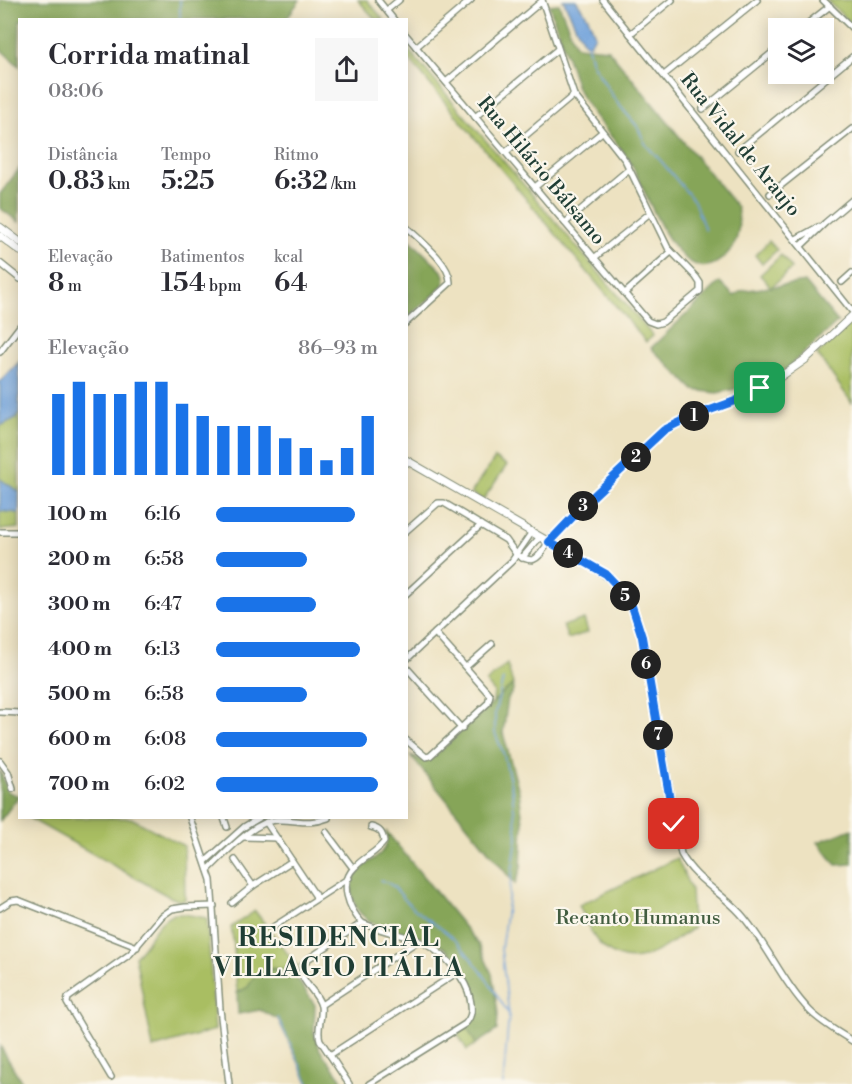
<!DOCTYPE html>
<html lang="pt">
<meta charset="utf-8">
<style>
:root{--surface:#fff;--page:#f7f7f7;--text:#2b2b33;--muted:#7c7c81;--accent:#1a73e8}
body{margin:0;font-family:"Libre Bodoni",serif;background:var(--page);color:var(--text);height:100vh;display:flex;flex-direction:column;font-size:22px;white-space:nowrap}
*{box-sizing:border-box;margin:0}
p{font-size:20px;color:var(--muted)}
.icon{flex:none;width:33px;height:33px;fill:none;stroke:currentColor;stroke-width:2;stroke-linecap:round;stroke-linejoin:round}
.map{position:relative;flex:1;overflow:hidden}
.side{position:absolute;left:18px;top:18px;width:390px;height:801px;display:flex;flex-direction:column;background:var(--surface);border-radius:0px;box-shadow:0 3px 15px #0003}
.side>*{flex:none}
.tools{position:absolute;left:768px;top:18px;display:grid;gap:12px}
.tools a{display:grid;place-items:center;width:66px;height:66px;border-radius:0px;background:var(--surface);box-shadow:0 3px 15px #0003;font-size:30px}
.pin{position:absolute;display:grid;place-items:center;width:51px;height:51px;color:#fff;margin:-26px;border-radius:12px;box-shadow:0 3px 9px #0006}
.km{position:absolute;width:30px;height:30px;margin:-15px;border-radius:50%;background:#222;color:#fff;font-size:16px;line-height:30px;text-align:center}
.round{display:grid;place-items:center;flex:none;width:63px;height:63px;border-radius:0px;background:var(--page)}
.headline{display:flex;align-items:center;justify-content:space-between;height:102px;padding:0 30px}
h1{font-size:27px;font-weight:600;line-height:45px}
.metrics{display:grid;grid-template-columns:repeat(3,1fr);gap:9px;height:102px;padding:6px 30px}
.metrics div{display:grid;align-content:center}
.metrics b{font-size:26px;font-weight:600}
.metrics small{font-size:16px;font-weight:400}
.metrics p{font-size:16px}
.chart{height:168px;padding:12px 30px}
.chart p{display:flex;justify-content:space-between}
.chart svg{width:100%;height:108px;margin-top:6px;stroke:var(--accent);stroke-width:6}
ul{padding:0 30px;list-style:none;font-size:20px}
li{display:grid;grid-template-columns:96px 72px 1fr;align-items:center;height:45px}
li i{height:15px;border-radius:8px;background:var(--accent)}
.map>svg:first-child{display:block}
.green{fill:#a9be62;stroke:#647e4b;stroke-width:1.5}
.forest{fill:#86a558;stroke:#527146;stroke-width:1.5}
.water{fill:#70a1da;stroke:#486f87;stroke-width:1.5}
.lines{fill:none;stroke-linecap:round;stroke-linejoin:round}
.stream{stroke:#70a1da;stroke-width:1.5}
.minor-casing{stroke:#86907a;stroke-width:8}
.major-casing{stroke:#86907a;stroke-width:9}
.minor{stroke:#fff;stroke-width:5}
.major{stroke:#fff;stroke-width:7}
.route-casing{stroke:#fff;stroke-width:12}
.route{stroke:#1a73e8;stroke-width:8}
.labels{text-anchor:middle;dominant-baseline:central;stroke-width:4.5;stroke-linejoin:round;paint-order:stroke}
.street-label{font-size:20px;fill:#1f3d34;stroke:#fbf7ec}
.park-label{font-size:20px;fill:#425d40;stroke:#fbf7ec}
.district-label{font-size:26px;font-weight:bold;letter-spacing:1.5px;fill:#1f3d34;stroke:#fbf7ec}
</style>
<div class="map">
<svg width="852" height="1084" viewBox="0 0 852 1084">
<rect width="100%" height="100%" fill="#fbf7ec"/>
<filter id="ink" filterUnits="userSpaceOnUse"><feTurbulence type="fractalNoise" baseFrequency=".0167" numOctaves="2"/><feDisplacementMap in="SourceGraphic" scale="12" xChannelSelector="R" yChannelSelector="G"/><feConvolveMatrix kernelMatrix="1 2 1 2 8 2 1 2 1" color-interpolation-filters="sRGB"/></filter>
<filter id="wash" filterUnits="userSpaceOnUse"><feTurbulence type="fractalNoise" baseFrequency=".008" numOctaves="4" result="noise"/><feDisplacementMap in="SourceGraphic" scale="24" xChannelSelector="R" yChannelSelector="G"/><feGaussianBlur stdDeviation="1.35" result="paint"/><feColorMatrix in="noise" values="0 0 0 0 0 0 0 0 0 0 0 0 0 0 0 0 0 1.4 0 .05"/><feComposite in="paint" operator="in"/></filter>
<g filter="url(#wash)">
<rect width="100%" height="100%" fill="#ede2c1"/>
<g class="green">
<path d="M358,0H367L383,19H375Z"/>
<path d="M826,0H852V24Z"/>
<path d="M406,47L653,336L646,342L407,57Z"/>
<path d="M769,241L777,250L762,264L755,255Z"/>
<path d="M781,255L792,268L771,287L760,275Z"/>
<path d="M852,322V403L817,354Z"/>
<path d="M19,413V492L0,479V426L16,418Z"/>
<path d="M495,458L507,465L483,500L471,493Z"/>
<path d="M0,511L19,513V528L0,530Z"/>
<path d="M584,619L588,632L568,639L563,626Z"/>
<path d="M507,664L513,684L493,702L494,692L486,682Z"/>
<path d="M29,818H131L184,846L185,900H177L168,896Z"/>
<path d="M677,858L691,890L693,928C662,948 632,978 598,942C590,933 584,916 579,905Z"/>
<path d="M255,911L297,966L285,970L272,968L254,976L248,988L237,993L234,946L231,927Z"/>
<path d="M174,914H183L206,918L207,920L215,1030L153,1048L135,956C151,943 153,923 174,914Z"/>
<path d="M467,1027L476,1044L467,1050L457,1033Z"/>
</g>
<g class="forest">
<path d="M0,0H300L286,19L20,20L19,66L0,49Z"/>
<path d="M559,4L576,46L608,49L737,207C740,224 740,241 727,254C681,304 647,189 630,162C616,139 590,115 579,92C575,84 573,74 570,66C563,45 556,25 549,5Z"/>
<path d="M19,169V222L0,208V194Z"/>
<path d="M406,236L442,271C443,274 445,277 445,280C445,289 414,311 407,318Z"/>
<path d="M720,282L734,296L741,291L805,282L838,322L785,370L769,380L762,383L717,393L694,390L651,348Z"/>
<path d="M513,684V691L508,698L503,733L519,792L523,822L521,868L515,884L410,755L422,760L432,758Z"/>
<path d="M0,770L8,792L19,796L0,821Z"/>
<path d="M852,829V864L836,865L818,842Z"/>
<path d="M386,831L479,945L492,974L498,1013L497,1030L476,1044L467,1027C476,1019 477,1010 474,999C470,983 460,963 448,951C423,927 365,937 354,902C340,856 394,868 386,831Z"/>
<path d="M297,966L294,972L298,980L315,1005L314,1032L320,1050L345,1084H309L278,1019L260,1010L238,1014L237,993L248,987L254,976C273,964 278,973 297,966Z"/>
<path d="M0,1046L23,1084H0Z"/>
</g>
<g class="water">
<path d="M563,0H576L588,17L595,35L590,44C588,43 586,44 585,43C581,41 568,7 563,0Z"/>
<path d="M19,362V413L16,418L0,426V382Z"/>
<path d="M0,479L19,492V513L0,511Z"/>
</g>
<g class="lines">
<g class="stream">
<path d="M180,20V0"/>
<path d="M587,43L592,63L615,100L637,126L646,145L661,161L694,201L705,230"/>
<path d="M380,880C398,886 395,890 408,903C419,915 436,923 448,934C473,956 491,985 508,1013"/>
<path d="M278,1018L309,1084"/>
<path d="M0,1083L1,1084"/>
<path d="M503,1084L509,1014L501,949L517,838L512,790L504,755L495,733V713L503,679"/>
</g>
</g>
</g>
<g filter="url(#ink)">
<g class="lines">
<defs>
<g id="minor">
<path d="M378,0L394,20"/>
<path d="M603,0L852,311"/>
<path d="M823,0L852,28"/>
<path d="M387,10L399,0"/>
<path d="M802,28L830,6"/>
<path d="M630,34L672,0"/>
<path d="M406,35L648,321L656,324L663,322L700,291V283L696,277L668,248L625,160L574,95L542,0"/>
<path d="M416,47L471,0"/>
<path d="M664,75L757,0"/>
<path d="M446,82L542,1"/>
<path d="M703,109L778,48"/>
<path d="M475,117L558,49"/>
<path d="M738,151L852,57"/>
<path d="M506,152L574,95"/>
<path d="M535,187L602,132"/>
<path d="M770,194L852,129"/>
<path d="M565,223L629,169"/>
<path d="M406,227C420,240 451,264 450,283L406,323"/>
<path d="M796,239L818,227"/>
<path d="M801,246L825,223L852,200"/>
<path d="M594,258L650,213"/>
<path d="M0,263L20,279"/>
<path d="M842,282L852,273"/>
<path d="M625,293L671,252"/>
<path d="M0,352L20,326"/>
<path d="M406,531L438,503H444L506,540L516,554"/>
<path d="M0,532H20"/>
<path d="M516,554C536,566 537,558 549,542C597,571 627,577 642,637L681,854C695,880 721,892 740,913C767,943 782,982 810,1011C822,1023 838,1032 852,1041"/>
<path d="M522,558L540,537"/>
<path d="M406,594L481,525"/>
<path d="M406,660L512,561L532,532"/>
<path d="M406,667L462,729"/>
<path d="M466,667L492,644"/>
<path d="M0,712L20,713"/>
<path d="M406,740L426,757L430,756L488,703L490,695L435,633"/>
<path d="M0,761L8,772L13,789"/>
<path d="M190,818L211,880L220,1009L229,1084"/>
<path d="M224,818L227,827"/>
<path d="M266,822L317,898"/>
<path d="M326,832L353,868"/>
<path d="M244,837L276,838"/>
<path d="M235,860L253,886"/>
<path d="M206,861L244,827L259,818"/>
<path d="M208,870C225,854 253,821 277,820C297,819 307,826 328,818"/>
<path d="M232,903L253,886L292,861"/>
<path d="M0,908L11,901L18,900L137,947"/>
<path d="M273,927L349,878"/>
<path d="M321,1005L418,941"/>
<path d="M330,1055L458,972"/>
<path d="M111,1077L67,1003L68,998L130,954L162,916L172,909L185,907L214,906"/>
<path d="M349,1084L320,1040C316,1028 323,1018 321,1006C317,988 289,977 308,959L362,923"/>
<path d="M369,1084L465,1024C473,1016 472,1007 470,998C468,987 462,978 455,969C429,935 399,938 362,923C349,909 338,883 355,867C364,857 376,853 384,842C383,833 380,829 371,827"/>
</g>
<g id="major">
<path d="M0,227L20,242"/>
<path d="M0,236L20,251"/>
<path d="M406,460L549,542L588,501L664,430L688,418L735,401L780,377L806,359L852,316"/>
</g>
</defs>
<use href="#minor" class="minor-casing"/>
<use href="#major" class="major-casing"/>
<use href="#minor" class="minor"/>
<use href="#major" class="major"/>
</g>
</g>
<g class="lines" filter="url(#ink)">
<defs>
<path id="route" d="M674,824L642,637L632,606L622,591L606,574L549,542L588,501L664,430L688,418L735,401L760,388"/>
</defs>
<use href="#route" class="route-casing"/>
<use href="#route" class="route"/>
</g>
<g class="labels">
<g class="street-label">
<text transform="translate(740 145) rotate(51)">Rua Vidal de Araujo</text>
<text transform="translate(541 171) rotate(50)">Rua Hilário Bálsamo</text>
</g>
<g class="park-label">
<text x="638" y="918">Recanto Humanus</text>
</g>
<g class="district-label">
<text x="339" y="938">RESIDENCIAL<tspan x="339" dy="30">VILLAGIO ITÁLIA</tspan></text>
</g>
</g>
</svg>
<div class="tools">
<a><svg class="icon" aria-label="layers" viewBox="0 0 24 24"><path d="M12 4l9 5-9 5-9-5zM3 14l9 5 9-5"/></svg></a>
</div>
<div class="pin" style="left:760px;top:388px;background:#1e9e55"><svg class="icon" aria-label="arrive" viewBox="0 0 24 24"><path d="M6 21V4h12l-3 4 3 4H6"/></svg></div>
<div class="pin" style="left:674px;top:824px;background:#d93025"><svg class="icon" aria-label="check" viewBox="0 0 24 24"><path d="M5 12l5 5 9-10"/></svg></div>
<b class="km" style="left:694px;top:416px">1</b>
<b class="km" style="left:636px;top:457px">2</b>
<b class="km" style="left:583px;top:506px">3</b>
<b class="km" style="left:568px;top:553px">4</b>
<b class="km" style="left:625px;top:596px">5</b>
<b class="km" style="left:646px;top:664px">6</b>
<b class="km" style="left:658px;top:735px">7</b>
<section class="side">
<div class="headline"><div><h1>Corrida matinal</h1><p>08:06</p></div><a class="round"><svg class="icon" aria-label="share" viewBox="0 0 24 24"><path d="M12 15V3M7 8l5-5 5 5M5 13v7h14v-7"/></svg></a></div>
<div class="metrics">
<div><p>Distância</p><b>0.83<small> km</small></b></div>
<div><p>Tempo</p><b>5:25</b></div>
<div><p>Ritmo</p><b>6:32<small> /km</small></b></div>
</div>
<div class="metrics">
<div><p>Elevação</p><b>8<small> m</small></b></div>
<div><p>Batimentos</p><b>154<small> bpm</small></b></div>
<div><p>kcal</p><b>64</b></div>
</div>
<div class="chart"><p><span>Elevação</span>86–93 m</p>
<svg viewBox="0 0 160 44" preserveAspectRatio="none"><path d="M5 44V11M15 44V6M25 44V11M35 44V11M45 44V6M55 44V6M65 44V15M75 44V20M85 44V24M95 44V24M105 44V24M115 44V29M125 44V33M135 44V38M145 44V33M155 44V20"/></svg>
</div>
<ul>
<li><b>100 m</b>6:16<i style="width:86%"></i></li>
<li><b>200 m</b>6:58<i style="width:56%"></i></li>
<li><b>300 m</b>6:47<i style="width:62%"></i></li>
<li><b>400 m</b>6:13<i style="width:89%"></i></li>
<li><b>500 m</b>6:58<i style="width:56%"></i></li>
<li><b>600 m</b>6:08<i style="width:93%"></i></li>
<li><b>700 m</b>6:02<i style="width:100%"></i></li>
</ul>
</section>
</div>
